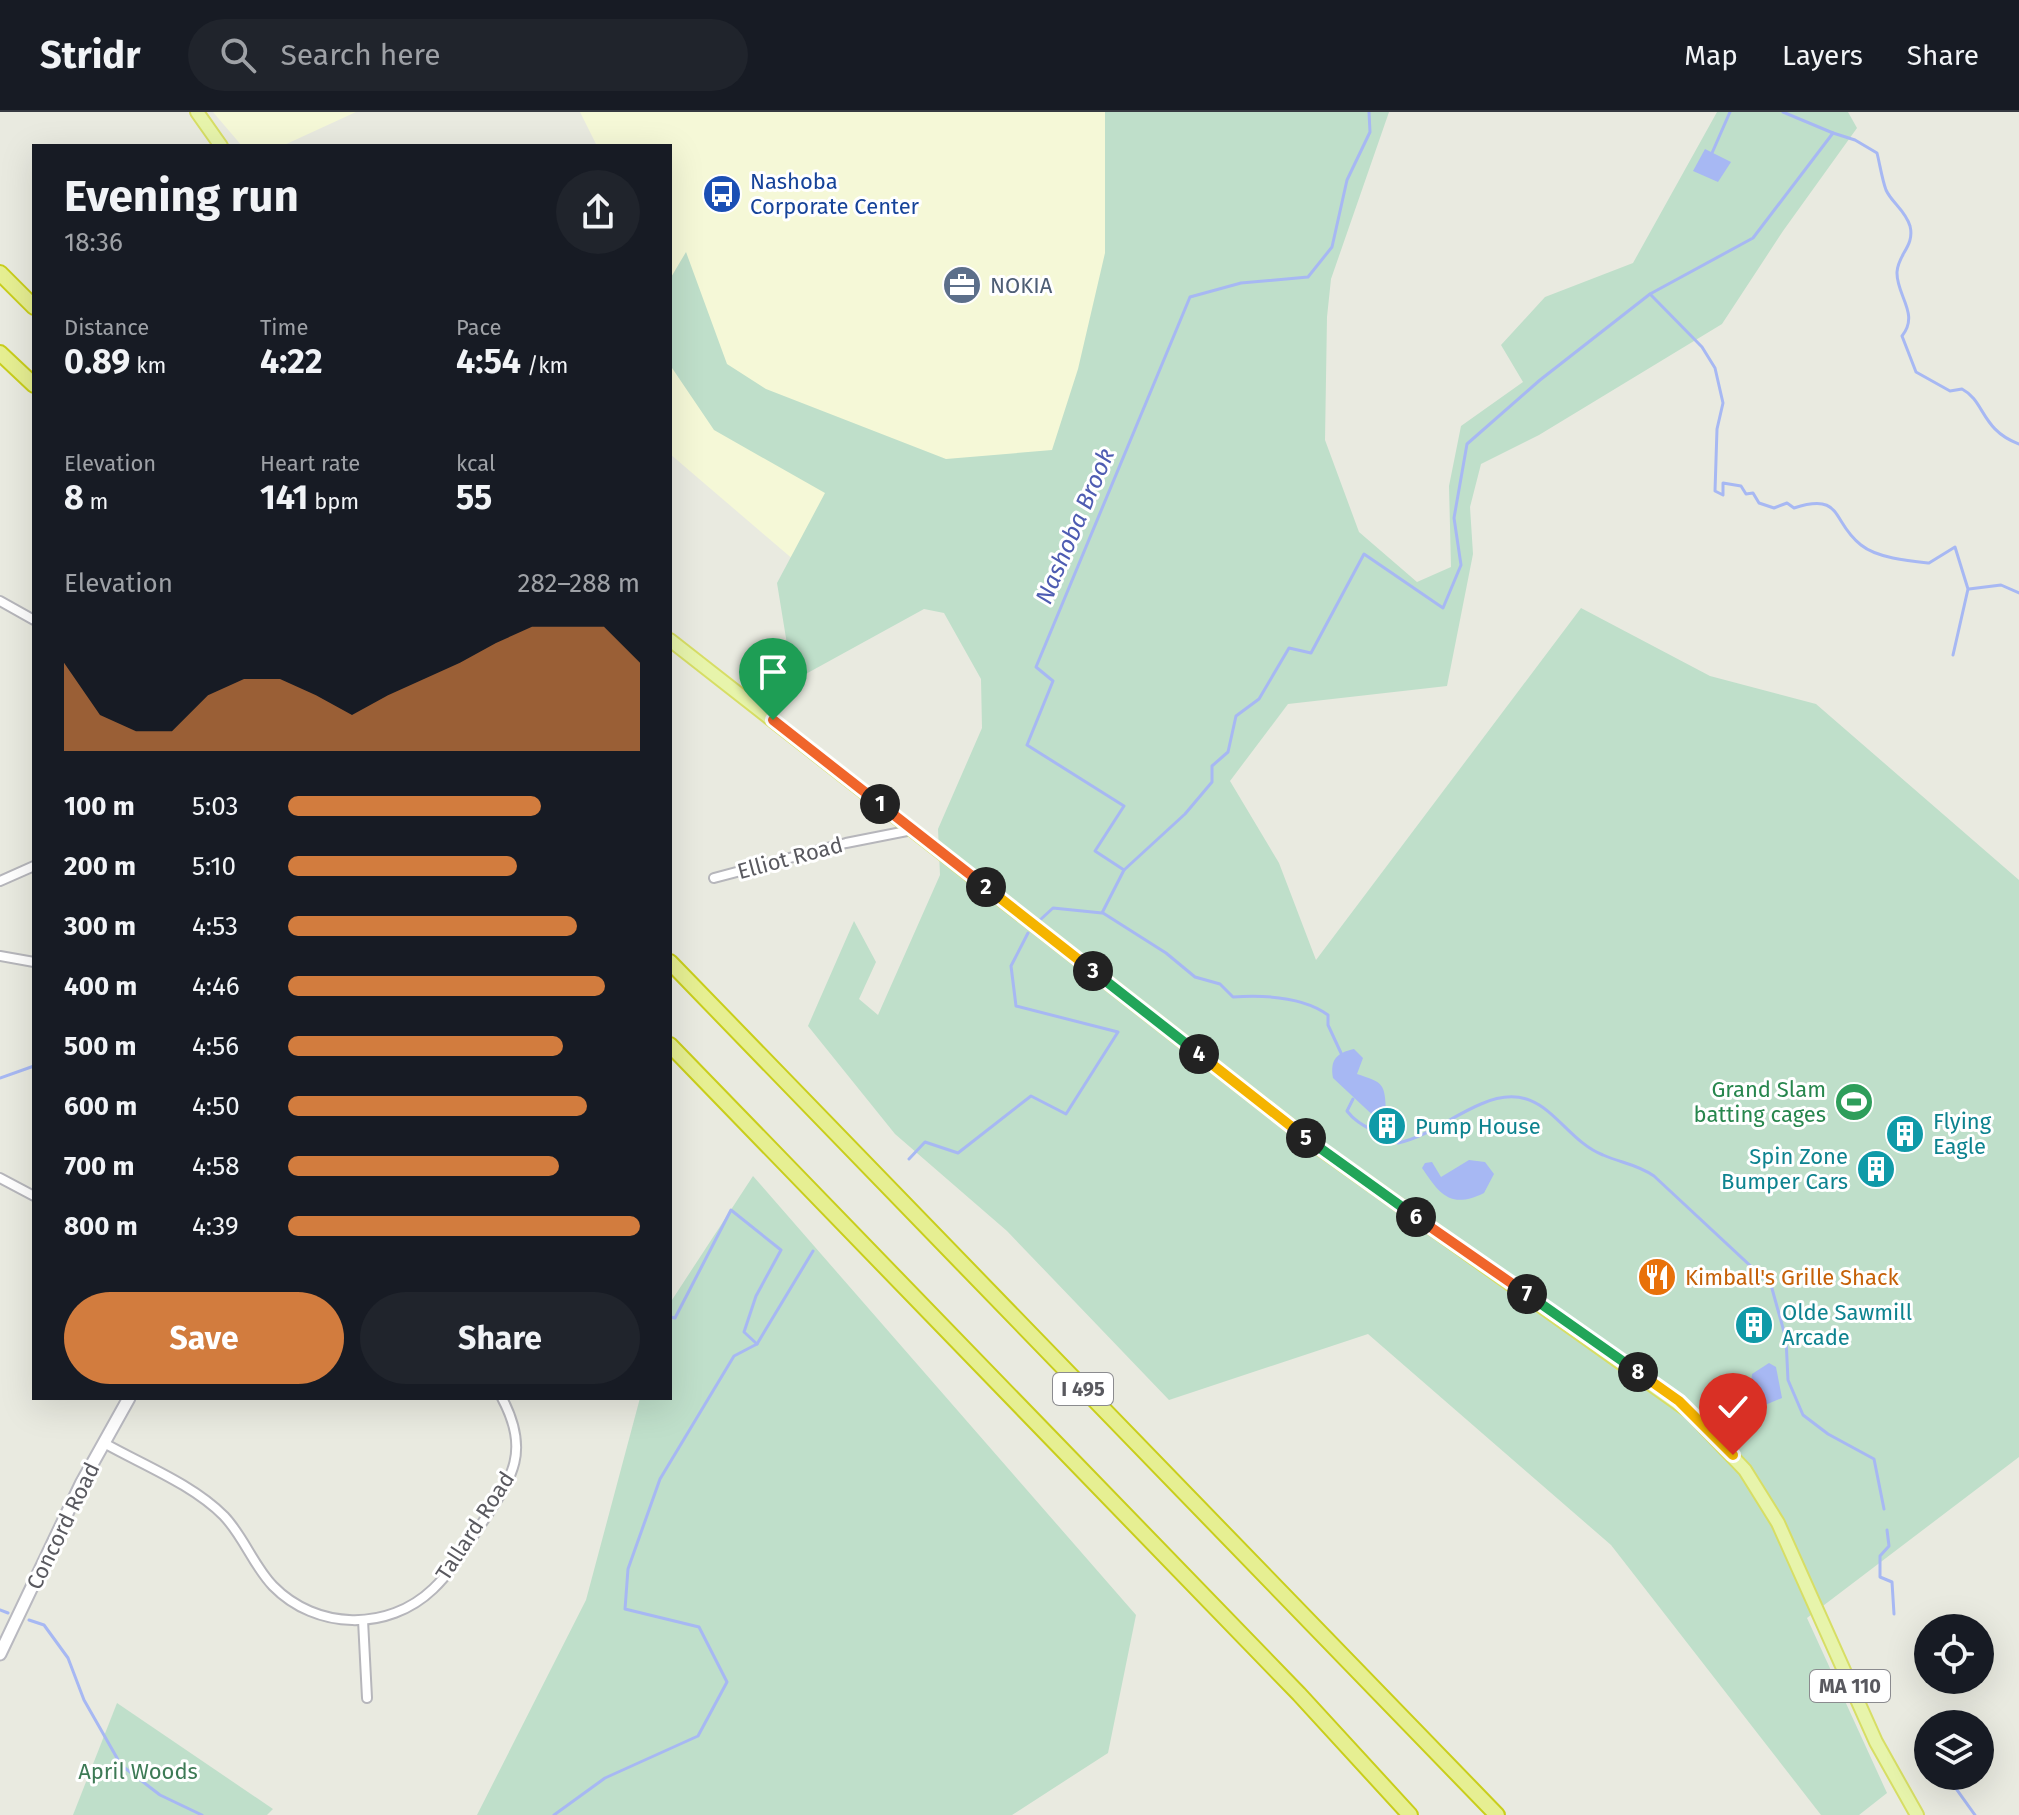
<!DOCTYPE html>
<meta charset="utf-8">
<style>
:root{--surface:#171b24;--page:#20242c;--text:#f1f3f6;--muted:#9ea1a6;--line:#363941;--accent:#d27c3e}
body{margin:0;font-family:"Fira Sans",sans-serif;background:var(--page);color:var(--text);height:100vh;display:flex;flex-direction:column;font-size:30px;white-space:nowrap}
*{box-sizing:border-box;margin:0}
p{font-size:26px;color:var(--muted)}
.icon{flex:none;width:44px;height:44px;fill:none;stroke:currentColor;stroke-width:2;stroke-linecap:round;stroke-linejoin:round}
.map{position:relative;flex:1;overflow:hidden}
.panel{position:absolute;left:32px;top:32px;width:640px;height:1256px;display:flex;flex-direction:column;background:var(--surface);border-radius:0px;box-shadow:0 8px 32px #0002}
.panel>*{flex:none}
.controls{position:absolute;left:1914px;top:1502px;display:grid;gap:16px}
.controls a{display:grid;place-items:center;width:80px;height:80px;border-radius:50%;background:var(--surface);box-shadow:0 8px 32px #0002;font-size:40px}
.pin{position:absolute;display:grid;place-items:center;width:68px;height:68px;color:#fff;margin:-82px -34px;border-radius:50% 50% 50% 0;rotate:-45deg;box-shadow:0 0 8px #0007}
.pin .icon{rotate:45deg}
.km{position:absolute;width:40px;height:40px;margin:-20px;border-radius:50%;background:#222;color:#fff;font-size:22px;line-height:40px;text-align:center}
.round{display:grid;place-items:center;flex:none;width:84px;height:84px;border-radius:42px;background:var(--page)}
.head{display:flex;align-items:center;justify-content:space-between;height:136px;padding:0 32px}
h1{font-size:44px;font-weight:700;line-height:60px}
.metrics{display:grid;grid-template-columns:repeat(3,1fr);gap:12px;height:136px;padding:8px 32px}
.metrics div{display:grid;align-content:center}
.metrics b{font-size:34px;font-weight:700}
.metrics small{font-size:22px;font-weight:400}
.metrics p{font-size:22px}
.chart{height:224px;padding:16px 32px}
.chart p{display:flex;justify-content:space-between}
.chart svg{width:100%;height:144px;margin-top:8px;fill:var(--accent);opacity:.7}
.cta{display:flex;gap:16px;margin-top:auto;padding:16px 32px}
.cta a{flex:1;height:92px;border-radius:48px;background:var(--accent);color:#fff;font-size:32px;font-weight:700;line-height:92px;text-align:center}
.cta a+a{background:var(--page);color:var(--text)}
ul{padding:0 32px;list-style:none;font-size:26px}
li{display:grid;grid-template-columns:128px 96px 1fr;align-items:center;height:60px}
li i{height:20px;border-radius:10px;background:var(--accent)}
header{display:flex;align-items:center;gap:48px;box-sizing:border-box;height:112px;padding:0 40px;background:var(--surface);border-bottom:2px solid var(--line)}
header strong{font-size:38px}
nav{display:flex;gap:44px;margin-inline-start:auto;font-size:28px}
.search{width:560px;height:72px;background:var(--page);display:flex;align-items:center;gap:20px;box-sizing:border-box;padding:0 28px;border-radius:44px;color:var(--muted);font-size:30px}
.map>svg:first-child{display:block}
.commercial{fill:#f5f8d7}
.green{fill:#bfdfca}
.water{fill:#a7b8f3}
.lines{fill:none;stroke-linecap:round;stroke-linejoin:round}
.stream{stroke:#a7b8f3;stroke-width:3}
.street-casing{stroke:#b6b6bb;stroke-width:12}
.secondary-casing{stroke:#b9b9c0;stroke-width:15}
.primary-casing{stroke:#d7de65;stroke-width:16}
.highway-casing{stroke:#c9ce1c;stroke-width:18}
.street{stroke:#fff;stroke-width:8}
.secondary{stroke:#fff;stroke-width:11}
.primary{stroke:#e7f4ab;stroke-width:12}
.highway{stroke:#e6ef92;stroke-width:14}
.split-1-casing{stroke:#fff;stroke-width:16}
.split-2-casing{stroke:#fff;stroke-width:16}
.split-3-casing{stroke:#fff;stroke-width:16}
.split-4-casing{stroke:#fff;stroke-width:16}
.split-5-casing{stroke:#fff;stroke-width:16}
.split-6-casing{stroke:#fff;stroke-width:16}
.split-7-casing{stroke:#fff;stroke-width:16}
.split-8-casing{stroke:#fff;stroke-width:16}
.split-9-casing{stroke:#fff;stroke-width:16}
.split-1{stroke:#f0652b;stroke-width:10}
.split-2{stroke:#f0652b;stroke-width:10}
.split-3{stroke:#f5b400;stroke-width:10}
.split-4{stroke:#22a559;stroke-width:10}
.split-5{stroke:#f5b400;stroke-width:10}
.split-6{stroke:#22a559;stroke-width:10}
.split-7{stroke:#f0652b;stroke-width:10}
.split-8{stroke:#22a559;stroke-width:10}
.split-9{stroke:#f5b400;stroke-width:10}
.labels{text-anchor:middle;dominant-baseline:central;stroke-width:6;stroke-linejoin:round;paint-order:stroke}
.shield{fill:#fff;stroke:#8b8b8f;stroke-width:2}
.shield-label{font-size:20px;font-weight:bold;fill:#59595f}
.transit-label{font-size:22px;fill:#164399;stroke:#fff;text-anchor:start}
.service-label{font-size:22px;fill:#4e5e75;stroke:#fff;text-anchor:start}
.street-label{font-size:22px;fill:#59595f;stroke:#fff}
.leisure-label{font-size:22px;fill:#27864d;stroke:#fff;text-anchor:end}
.culture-label{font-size:22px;fill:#0d838f;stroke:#fff;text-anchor:start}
.food-label{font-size:22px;fill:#c56008;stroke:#fff;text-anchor:start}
.park-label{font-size:22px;fill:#3d7a55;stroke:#fff}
.water-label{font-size:24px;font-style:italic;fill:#4e5cb2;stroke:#fff}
</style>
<header>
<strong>Stridr</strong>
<div class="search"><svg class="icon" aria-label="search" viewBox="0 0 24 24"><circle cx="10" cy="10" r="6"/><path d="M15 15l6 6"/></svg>Search here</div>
<nav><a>Map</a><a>Layers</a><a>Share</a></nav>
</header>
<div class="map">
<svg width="2019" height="1703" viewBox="0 0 2019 1703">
<rect width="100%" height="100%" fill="#e9eae0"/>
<g class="commercial">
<path d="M213,0H356L282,34H242Z"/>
<path d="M580,0H1247L1008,544L946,472L864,508L670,342V34H597Z"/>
</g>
<g class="green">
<path d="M1105,0H1389L1331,167L1327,205L1325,328L1359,420L1417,470L1451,455L1449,374L1461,314L1523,270L1501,233L1545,185L1633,151L1717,0H1848L1857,16L1783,119L1722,212L1539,323L1481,352L1470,395L1473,442L1447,574L1288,592L1230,669L1279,751L1316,848L1581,496L1710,564L1816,592L2019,768V1345L1807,1506L1887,1681L1859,1703H1821L1611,1433L1368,1222L1169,1288L1007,1119L895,1022L808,914L854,809L876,850L859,887L878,903L940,763L938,717L982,616L981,567L944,501L924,497L793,569L777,471L825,381L714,318L670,253V167L686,140L727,252L766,277L946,347L1052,338L1078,257L1105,141Z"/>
<path d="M753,1064L1136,1503L1108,1641L1012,1703H477L586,1488L640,1286H670V1191Z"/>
<path d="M117,1591L273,1697L267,1703H73Z"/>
</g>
<g class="water">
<path d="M1705,37L1731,50L1718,70L1693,59Z"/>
<path d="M1354,937L1363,946L1357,962C1383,971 1385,970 1386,1000L1379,1009L1333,966C1330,948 1336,941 1354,937Z"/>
<path d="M1469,1048L1485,1050L1494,1062L1484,1081C1450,1098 1439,1081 1422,1056L1425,1051L1432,1050L1441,1065Z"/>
<path d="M1769,1251L1776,1255L1782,1286L1765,1293L1751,1273L1752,1262Z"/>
</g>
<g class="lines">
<g class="stream">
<path d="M1833,21L1855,28L1877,41C1880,53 1882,67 1886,78C1892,91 1905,98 1910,114C1915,134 1898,142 1897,160C1896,183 1920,202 1902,224L1916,260L1950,279L1962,277C1985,289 1981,318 2019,332"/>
<path d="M1712,41L1730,0"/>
<path d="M1650,182L1702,235L1715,256L1723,291L1717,317L1715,379L1723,383V371L1741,374L1746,382L1753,381L1759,391L1774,396L1787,391L1794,396C1844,380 1831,410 1861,433C1877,446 1909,449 1929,451L1955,435L1968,477L1953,543"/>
<path d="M1969,477L2001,473L2019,481"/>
<path d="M1124,758L1185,702L1212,670V654L1228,640L1236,604L1259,587L1289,536L1311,541L1364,442L1443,496L1461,453L1454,406L1467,332L1540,268L1650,182L1753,126L1833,21L1783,0"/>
<path d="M1103,801L1166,841L1195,865L1220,872L1233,885C1264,883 1302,884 1328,903V913L1341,941"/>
<path d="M1040,808L1053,796L1102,801L1124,758L1095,739L1124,694L1027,633L1053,569L1036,555L1190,185L1241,171L1308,165L1332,135L1347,68L1370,20L1369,0"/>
<path d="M0,966L34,954"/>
<path d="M1353,987L1347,999C1359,1015 1375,1017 1390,1030"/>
<path d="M1398,1031C1429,1024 1452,1004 1481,992C1545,964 1558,1025 1603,1043C1621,1051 1637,1052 1654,1064L1771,1173L1786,1227L1788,1268L1803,1303L1828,1322L1874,1347L1884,1397"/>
<path d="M909,1047L925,1030L958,1041L1031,984L1066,1002L1118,920L1016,894L1011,854L1028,821"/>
<path d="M670,1205L675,1206L731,1098L781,1138L756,1184L744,1220L757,1232"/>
<path d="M1887,1418L1889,1434L1880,1444V1465L1892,1470L1894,1502"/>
<path d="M0,1498L8,1501"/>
<path d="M29,1508L44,1513L68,1546L84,1588L121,1653L160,1683L202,1703"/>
<path d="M1947,1664L1975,1703"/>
<path d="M554,1703L605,1666L698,1624L727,1570L699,1515L625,1497L628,1457L660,1367L734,1244L757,1232L813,1139"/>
</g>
<defs>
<g id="street">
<path d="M0,489L34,508"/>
<path d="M714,766L846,731L912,718"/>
<path d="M0,769L34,754"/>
<path d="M0,844L34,850"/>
<path d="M0,1066L34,1084"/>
<path d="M104,1331C143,1353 192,1372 224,1404C244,1425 253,1453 273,1474C316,1518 388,1520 433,1477C452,1459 466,1435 480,1414C512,1366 531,1341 502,1286"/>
<path d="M363,1508L367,1586"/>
</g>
<path id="secondary" d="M0,1542L81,1372L129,1286"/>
<g id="primary">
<path d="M197,0L221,34"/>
<path d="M670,528L1315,1033L1690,1300L1745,1358L1778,1411L1876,1630L1917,1703"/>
</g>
<g id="highway">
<path d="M0,161L34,195"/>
<path d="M0,241L34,273"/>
<path d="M670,850L1497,1703"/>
<path d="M670,933L1299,1582L1410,1703"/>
</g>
</defs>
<use href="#street" class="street-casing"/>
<use href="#secondary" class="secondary-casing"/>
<use href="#primary" class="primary-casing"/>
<use href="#highway" class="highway-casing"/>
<use href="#street" class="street"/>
<use href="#secondary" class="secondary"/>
<use href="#primary" class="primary"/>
<use href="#highway" class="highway"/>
</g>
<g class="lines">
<defs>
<path id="split-1" d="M773,608L880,692"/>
<path id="split-2" d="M880,692L986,775"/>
<path id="split-3" d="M986,775L1093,859"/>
<path id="split-4" d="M1093,859L1199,942"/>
<path id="split-5" d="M1199,942L1306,1026"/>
<path id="split-6" d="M1306,1026L1416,1105"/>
<path id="split-7" d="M1416,1105L1527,1182"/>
<path id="split-8" d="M1527,1182L1638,1260"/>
<path id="split-9" d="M1638,1260L1679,1289L1733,1343"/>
</defs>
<use href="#split-1" class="split-1-casing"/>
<use href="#split-2" class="split-2-casing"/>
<use href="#split-3" class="split-3-casing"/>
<use href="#split-4" class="split-4-casing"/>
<use href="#split-5" class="split-5-casing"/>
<use href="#split-6" class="split-6-casing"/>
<use href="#split-7" class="split-7-casing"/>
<use href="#split-8" class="split-8-casing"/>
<use href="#split-9" class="split-9-casing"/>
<use href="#split-1" class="split-1"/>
<use href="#split-2" class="split-2"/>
<use href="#split-3" class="split-3"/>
<use href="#split-4" class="split-4"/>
<use href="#split-5" class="split-5"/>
<use href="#split-6" class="split-6"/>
<use href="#split-7" class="split-7"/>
<use href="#split-8" class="split-8"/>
<use href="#split-9" class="split-9"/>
</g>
<defs>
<symbol id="bus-disc" viewBox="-11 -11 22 22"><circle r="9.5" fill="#1a4fb4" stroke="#fff"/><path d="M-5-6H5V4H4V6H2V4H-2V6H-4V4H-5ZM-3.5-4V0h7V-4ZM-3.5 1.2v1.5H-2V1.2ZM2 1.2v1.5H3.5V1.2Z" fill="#fff"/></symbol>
<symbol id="office-disc" viewBox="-11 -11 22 22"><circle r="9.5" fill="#5c6f8a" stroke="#fff"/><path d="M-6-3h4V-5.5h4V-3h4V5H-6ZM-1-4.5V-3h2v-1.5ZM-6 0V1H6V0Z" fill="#fff"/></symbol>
<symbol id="stadium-disc" viewBox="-11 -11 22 22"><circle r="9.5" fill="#2e9e5b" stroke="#fff"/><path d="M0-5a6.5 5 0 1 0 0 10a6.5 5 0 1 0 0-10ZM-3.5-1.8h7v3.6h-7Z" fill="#fff"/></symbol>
<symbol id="building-disc" viewBox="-11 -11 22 22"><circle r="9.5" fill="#0f9aa8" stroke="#fff"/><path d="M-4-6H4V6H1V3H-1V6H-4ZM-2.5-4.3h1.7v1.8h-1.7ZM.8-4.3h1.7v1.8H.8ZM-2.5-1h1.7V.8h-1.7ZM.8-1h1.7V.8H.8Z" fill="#fff"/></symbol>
<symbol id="restaurant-disc" viewBox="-11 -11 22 22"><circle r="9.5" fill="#e8710a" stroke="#fff"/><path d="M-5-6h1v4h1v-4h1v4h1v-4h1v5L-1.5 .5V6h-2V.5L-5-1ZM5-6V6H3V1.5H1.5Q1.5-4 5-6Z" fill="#fff"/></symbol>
</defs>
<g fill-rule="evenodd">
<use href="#bus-disc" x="700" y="60" width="44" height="44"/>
<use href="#office-disc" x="940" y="151" width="44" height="44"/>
<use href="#stadium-disc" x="1832" y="968" width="44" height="44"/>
<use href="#building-disc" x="1365" y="992" width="44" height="44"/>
<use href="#building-disc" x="1883" y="1000" width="44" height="44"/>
<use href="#building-disc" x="1854" y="1035" width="44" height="44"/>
<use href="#restaurant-disc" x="1635" y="1143" width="44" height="44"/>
<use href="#building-disc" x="1732" y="1191" width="44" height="44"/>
</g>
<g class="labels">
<g class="shield">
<rect x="1053" y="1261" width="60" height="32" rx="6"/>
<rect x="1810" y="1558" width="80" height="32" rx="6"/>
</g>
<g class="shield-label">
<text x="1083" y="1277">I 495</text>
<text x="1850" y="1574">MA 110</text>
</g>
<g class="transit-label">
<text x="750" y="69">Nashoba<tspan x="750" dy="25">Corporate Center</tspan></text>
</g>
<g class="service-label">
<text x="990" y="173">NOKIA</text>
</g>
<g class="street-label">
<text transform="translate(790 746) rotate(-15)">Elliot Road</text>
<text transform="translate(63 1414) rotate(-64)">Concord Road</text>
<text transform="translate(475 1414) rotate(-57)">Tallard Road</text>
</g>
<g class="leisure-label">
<text x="1826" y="977">Grand Slam<tspan x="1826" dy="25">batting cages</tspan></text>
</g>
<g class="culture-label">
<text x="1933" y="1009">Flying<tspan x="1933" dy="25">Eagle</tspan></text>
<text x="1415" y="1014">Pump House</text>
<text x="1848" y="1044" text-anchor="end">Spin Zone<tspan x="1848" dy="25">Bumper Cars</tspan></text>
<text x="1782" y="1200">Olde Sawmill<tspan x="1782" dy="25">Arcade</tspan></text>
</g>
<g class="food-label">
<text x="1685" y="1165">Kimball's Grille Shack</text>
</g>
<g class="park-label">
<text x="138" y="1659">April Woods</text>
</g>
<g class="water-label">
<text transform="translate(1075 414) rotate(-67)">Nashoba Brook</text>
</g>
</g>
</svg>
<div class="controls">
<a><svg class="icon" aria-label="locate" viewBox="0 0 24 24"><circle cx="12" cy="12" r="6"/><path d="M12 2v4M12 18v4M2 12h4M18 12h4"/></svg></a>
<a><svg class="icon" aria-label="layers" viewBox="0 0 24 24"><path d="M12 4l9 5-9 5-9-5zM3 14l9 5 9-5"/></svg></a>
</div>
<div class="pin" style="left:773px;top:608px;background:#1e9e55"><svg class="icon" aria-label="arrive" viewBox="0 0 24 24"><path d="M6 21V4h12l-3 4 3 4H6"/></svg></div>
<div class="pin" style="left:1733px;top:1343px;background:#d93025"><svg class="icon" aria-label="check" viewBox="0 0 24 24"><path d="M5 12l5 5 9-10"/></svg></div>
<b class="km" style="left:880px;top:692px">1</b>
<b class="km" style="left:986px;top:775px">2</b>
<b class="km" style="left:1093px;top:859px">3</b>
<b class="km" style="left:1199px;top:942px">4</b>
<b class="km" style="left:1306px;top:1026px">5</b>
<b class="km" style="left:1416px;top:1105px">6</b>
<b class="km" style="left:1527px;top:1182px">7</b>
<b class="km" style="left:1638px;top:1260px">8</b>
<section class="panel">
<div class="head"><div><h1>Evening run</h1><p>18:36</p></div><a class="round"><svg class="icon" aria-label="share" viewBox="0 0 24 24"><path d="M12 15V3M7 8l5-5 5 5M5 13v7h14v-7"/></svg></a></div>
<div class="metrics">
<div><p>Distance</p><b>0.89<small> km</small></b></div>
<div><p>Time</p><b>4:22</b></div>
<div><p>Pace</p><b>4:54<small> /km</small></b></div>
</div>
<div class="metrics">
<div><p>Elevation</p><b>8<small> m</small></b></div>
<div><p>Heart rate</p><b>141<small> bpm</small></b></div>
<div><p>kcal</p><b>55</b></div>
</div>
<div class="chart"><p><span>Elevation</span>282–288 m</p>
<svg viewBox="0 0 160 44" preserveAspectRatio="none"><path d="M0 44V17L10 33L20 38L30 38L40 27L50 22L60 22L70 27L80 33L90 27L100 22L110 17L120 11L130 6L140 6L150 6L160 17V44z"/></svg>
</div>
<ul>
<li><b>100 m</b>5:03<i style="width:72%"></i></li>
<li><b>200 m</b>5:10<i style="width:65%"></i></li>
<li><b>300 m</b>4:53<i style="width:82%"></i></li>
<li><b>400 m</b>4:46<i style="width:90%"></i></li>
<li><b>500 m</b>4:56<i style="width:78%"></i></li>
<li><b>600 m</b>4:50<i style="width:85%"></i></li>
<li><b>700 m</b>4:58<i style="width:77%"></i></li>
<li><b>800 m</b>4:39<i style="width:100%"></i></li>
</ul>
<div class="cta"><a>Save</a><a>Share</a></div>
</section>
</div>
